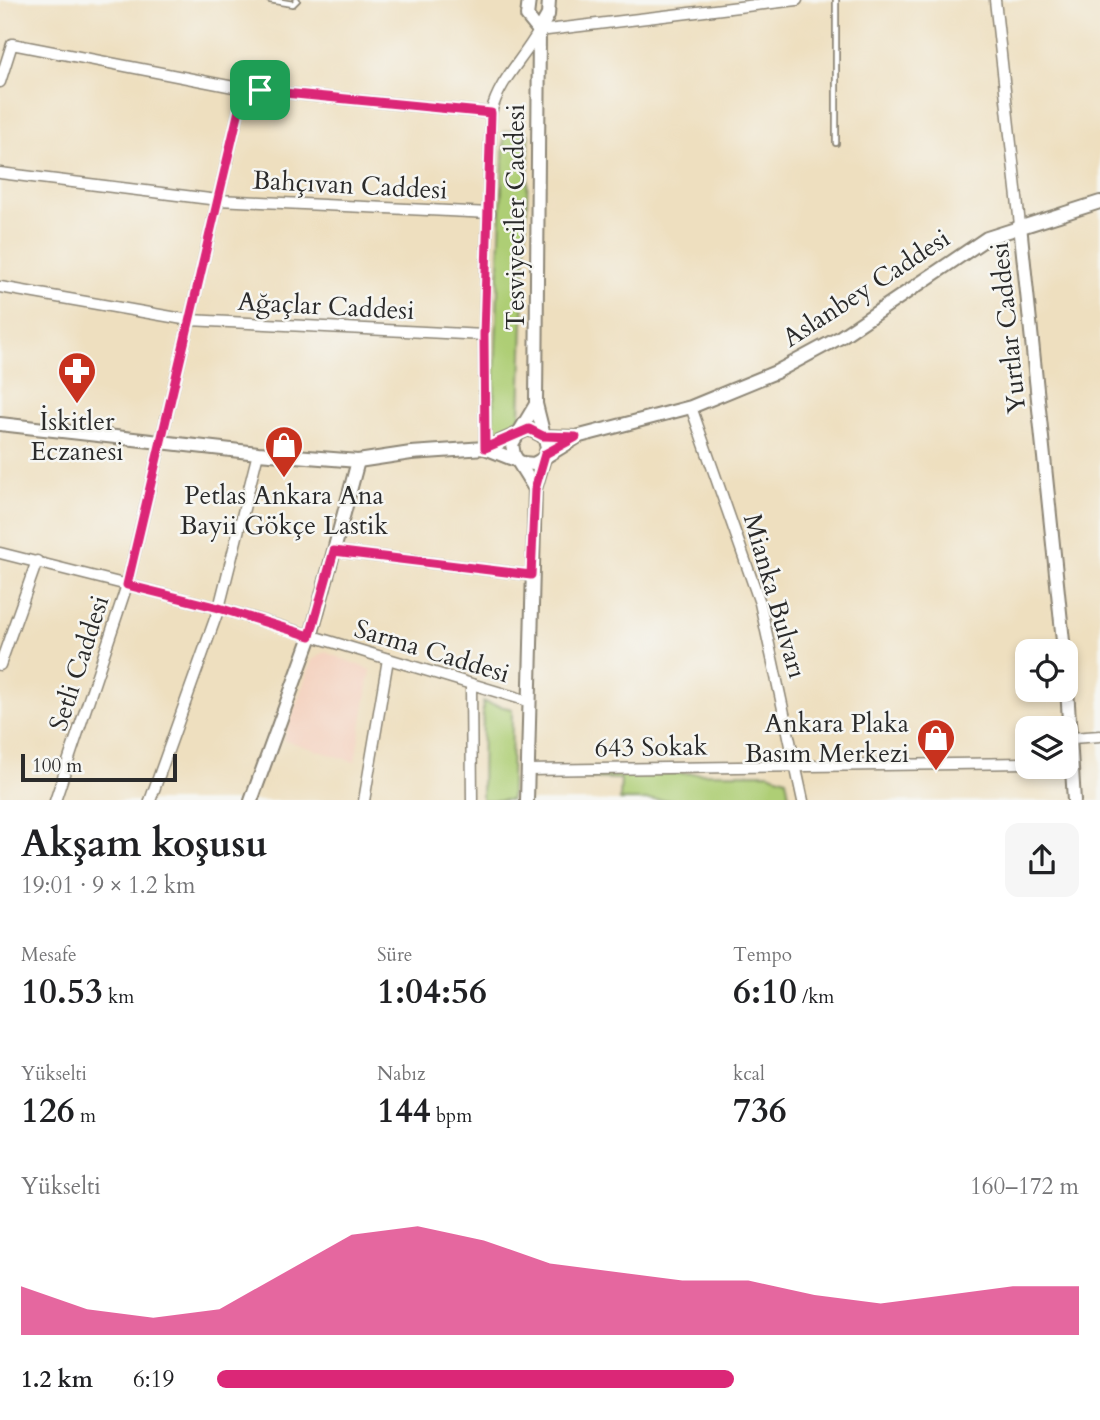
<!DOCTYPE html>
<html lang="tr">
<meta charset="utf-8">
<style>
:root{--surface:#fff;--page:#f6f6f6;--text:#202124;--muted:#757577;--accent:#db2777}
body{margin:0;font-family:Cardo,serif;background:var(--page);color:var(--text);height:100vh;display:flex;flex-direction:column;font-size:26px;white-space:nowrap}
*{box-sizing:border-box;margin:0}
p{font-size:23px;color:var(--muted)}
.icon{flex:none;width:38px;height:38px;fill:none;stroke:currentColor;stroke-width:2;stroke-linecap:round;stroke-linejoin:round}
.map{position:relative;height:800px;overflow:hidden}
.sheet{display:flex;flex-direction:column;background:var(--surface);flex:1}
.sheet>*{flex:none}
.tools{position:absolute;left:1015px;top:639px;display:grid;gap:14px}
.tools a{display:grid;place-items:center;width:63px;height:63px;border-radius:14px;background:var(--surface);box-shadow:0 4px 10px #0003;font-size:35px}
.scale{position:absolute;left:21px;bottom:18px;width:156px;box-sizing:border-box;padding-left:7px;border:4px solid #2b2b2b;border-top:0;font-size:19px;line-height:24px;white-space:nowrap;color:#2b2b2b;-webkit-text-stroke:5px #f6f6f2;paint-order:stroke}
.pin{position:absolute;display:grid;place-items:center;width:60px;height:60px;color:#fff;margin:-30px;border-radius:14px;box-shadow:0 4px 10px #0006}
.round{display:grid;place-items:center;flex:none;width:74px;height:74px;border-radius:14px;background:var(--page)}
.overview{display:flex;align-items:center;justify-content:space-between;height:119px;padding:0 21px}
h1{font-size:38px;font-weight:600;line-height:52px}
.figures{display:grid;grid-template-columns:repeat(3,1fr);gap:10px;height:119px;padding:7px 21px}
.figures div{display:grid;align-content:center}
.figures b{font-size:35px;font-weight:600}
.figures small{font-size:19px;font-weight:400}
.figures p{font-size:19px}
.chart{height:196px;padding:14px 21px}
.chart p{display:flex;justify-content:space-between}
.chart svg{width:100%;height:126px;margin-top:7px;fill:var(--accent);opacity:.7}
ul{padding:0 21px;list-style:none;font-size:23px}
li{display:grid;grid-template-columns:112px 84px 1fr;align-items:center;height:52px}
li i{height:18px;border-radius:9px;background:var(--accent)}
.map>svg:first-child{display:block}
.built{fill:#f4d3c1}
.green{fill:#aece75;stroke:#6c7c50;stroke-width:2}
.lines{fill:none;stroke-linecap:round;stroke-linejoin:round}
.service-casing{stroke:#8c8575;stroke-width:8}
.minor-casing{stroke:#8c8575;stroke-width:13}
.tertiary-casing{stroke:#8c8575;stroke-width:16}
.service{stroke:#fff;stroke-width:4.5}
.minor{stroke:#fff;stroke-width:10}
.tertiary{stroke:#fff;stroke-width:12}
.route-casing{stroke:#fff;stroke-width:14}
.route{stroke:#db2777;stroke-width:9}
.labels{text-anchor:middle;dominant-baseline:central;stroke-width:5;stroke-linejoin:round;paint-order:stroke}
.street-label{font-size:26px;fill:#2b2b2b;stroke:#f6f6f2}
.poi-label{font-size:26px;fill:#2b2b2b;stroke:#f6f6f2}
</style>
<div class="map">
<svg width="1100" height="801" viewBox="0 0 1100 801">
<rect width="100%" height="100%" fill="#f6f6f2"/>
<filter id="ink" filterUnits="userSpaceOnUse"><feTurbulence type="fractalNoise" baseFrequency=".0143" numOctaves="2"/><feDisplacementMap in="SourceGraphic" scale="14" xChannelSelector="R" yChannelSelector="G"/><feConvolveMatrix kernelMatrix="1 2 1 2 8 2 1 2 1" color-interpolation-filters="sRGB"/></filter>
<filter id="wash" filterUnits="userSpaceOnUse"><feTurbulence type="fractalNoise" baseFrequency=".00686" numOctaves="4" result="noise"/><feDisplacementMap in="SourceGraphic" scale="28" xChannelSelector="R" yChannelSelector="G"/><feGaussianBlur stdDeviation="1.57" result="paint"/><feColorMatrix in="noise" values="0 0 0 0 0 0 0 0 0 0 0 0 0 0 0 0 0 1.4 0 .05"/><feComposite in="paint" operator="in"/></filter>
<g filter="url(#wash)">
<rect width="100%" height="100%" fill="#eedfbf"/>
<path class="built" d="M325,652L371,670L355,762L283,740L312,660Z"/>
<g class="green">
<path d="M519,129L528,134L529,139L520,416L512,427L502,431L493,424L504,132Z"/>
<path d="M483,702L512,709L511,800H482Z"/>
<path d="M768,773L786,779L790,800H620L621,779L542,777L543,774Z"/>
</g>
</g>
<g filter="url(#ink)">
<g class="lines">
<defs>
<g id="service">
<path d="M270,0L293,4L297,0"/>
<path d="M836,0V143"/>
</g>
<g id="minor">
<path d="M995,0L1020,225"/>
<path d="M0,82L12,44L244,89L491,113"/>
<path d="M0,173L218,200L490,213"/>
<path d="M0,287L189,320L484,335"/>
<path d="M691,407L760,603L803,801"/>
<path d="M485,448L484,335L491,113C499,80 523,60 539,31L797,0"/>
<path d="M334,551L531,575"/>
<path d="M0,553L219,608L528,701"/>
<path d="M0,665L37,561"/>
<path d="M471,685L472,801"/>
<path d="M1072,738L1100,736"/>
<path d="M527,770L1027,763"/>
<path d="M55,801L127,585L244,89"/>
<path d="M150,801L219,608L258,453"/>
<path d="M364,801L388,659"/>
</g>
<g id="tertiary">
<path d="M529,0L527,16L539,31"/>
<path d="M1020,225L1064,651"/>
<path d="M0,424L258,453L358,461L411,453L485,448L529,429L543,436L576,437L691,407L776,372L839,338L987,238L1100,202"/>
<path d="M485,448L523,463L534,464L576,438"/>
<path d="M535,489L514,455L512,444L536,404"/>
<path d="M1066,672L1074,801"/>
<path d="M251,801L311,636L358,461"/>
<path d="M527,801L535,489L547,448L536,404L539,31L548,15L549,0"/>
</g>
</defs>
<use href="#service" class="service-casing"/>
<use href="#minor" class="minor-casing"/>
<use href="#tertiary" class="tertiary-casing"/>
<use href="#service" class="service"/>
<use href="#minor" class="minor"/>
<use href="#tertiary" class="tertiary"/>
</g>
</g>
<g class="lines" filter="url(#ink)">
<defs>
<path id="route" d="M244,89L491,113L484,335L485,448L529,429L543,436L576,437L545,454L535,489L531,575L334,551L310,636L219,608L127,585Z"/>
</defs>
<use href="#route" class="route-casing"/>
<use href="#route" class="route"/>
</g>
<defs>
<symbol id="pharmacy-pin" viewBox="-11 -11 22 30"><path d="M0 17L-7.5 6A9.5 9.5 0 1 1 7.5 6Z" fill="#c8321e" stroke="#f6f6f2"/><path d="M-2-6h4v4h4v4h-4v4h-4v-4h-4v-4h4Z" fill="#fff"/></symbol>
<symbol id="shop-pin" viewBox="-11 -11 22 30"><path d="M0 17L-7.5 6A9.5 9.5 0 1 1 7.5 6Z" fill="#c8321e" stroke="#f6f6f2"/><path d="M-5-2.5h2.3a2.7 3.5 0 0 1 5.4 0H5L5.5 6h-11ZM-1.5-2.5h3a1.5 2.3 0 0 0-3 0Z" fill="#fff"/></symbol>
</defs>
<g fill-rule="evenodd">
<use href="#pharmacy-pin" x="55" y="349" width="44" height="60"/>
<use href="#shop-pin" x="262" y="423" width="44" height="60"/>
<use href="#shop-pin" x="914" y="716" width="44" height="60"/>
</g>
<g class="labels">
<g class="street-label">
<text transform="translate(350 185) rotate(3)">Bahçıvan Caddesi</text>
<text transform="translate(515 217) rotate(-90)">Tesviyeciler Caddesi</text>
<text transform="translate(866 288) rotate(-33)">Aslanbey Caddesi</text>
<text transform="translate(326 306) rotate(3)">Ağaçlar Caddesi</text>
<text transform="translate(1008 328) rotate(-96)">Yurtlar Caddesi</text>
<text transform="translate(775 596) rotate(74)">Mianka Bulvarı</text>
<text transform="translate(432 651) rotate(17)">Sarma Caddesi</text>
<text transform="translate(79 663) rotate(-72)">Setli Caddesi</text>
<text transform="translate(651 747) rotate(-1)">643 Sokak</text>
</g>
<g class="poi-label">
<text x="77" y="421">İskitler<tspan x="77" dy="30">Eczanesi</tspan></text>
<text x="284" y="495">Petlas Ankara Ana<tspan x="284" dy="30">Bayii Gökçe Lastik</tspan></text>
<text x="909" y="723" text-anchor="end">Ankara Plaka<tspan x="909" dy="30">Basım Merkezi</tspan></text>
</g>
</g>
</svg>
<div class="tools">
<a><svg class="icon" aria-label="locate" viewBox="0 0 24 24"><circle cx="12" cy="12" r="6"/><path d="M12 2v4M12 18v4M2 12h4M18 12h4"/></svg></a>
<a><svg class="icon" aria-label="layers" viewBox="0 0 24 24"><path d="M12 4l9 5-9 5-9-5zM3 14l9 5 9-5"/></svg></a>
</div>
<div class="scale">100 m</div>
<div class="pin" style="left:260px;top:90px;background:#1e9e55"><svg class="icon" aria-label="arrive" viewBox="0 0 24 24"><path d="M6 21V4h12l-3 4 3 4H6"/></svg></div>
</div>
<section class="sheet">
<div class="overview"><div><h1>Akşam koşusu</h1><p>19:01 · 9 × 1.2 km</p></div><a class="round"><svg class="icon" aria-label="share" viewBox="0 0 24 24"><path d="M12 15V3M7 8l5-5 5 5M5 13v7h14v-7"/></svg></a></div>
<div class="figures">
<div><p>Mesafe</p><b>10.53<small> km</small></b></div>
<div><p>Süre</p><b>1:04:56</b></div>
<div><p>Tempo</p><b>6:10<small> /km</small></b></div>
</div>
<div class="figures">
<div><p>Yükselti</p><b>126<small> m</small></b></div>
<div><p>Nabız</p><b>144<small> bpm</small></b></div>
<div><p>kcal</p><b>736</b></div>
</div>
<div class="chart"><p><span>Yükselti</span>160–172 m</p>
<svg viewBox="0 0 160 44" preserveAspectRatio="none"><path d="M0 44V27L10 35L20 38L30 35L40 22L50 9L60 6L70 11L80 19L90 22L100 25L110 25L120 30L130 33L140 30L150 27L160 27V44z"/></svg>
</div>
<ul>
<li><b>1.2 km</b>6:19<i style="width:60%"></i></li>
</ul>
</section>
